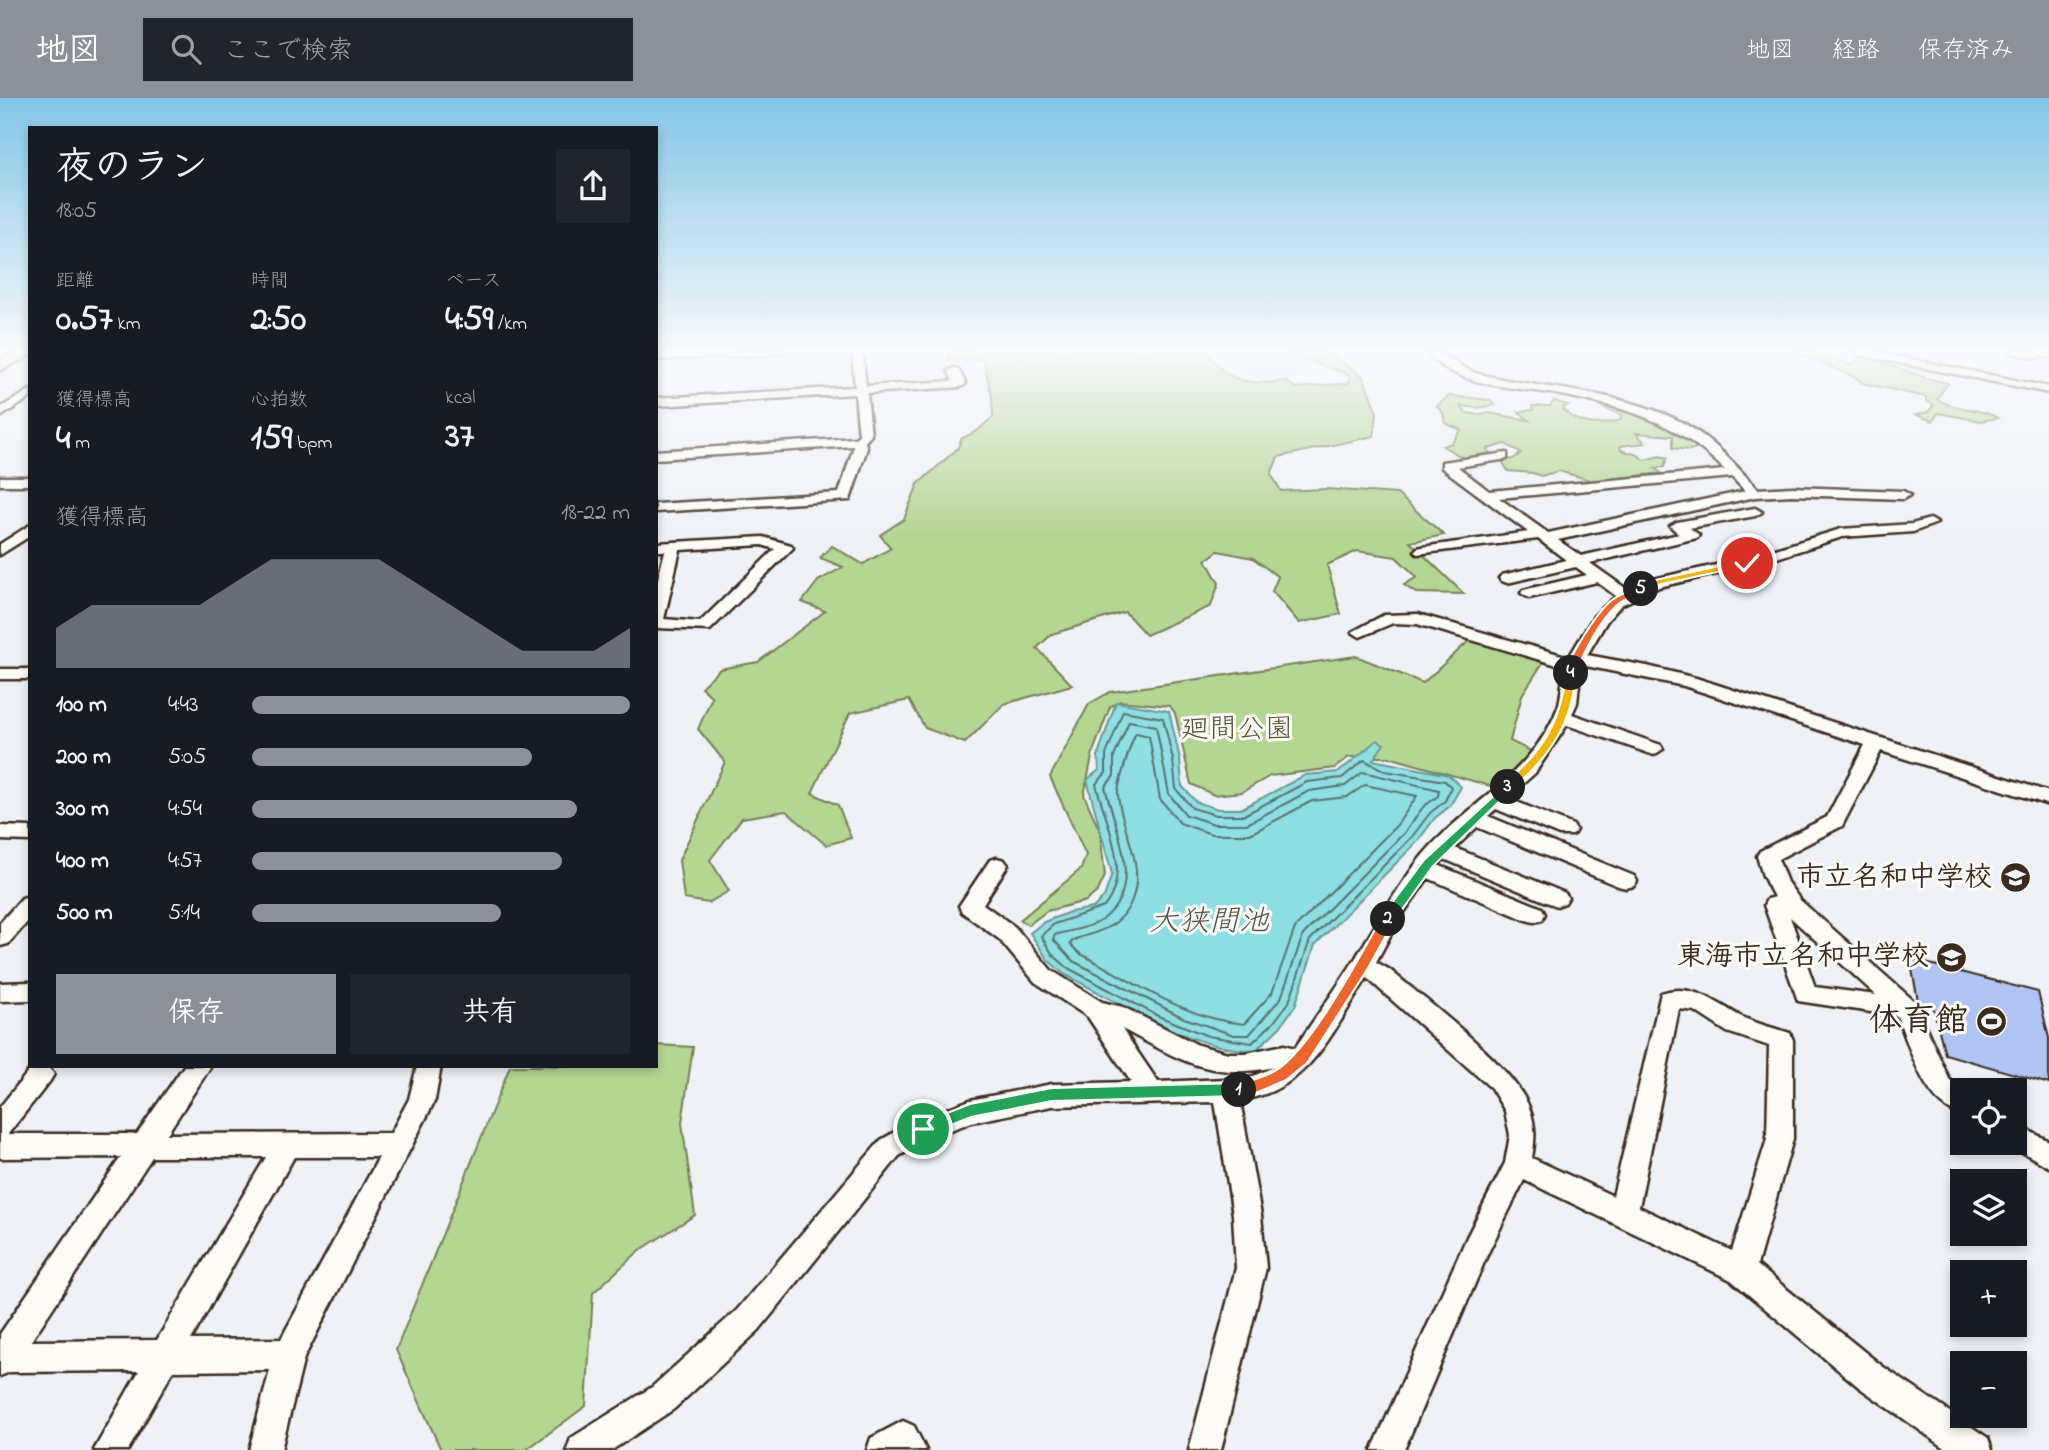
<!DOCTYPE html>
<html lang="ja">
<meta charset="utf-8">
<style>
:root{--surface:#171b24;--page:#20242c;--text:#f1f3f6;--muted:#9ea1a6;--accent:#8c9099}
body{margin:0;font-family:"Indie Flower","Klee One",sans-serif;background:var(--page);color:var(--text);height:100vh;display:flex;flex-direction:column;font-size:26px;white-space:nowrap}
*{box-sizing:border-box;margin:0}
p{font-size:23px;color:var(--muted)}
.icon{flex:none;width:38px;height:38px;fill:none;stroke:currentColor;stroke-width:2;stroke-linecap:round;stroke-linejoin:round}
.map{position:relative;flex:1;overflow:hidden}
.drawer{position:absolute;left:28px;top:28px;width:630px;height:942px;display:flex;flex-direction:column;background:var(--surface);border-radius:0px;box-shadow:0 4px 10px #0003}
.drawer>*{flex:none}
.controls{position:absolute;left:1950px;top:980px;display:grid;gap:14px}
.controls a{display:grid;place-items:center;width:77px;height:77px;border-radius:0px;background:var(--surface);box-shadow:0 4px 10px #0003;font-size:35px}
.pin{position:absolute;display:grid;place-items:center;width:60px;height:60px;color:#fff;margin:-30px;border:4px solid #fff;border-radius:50%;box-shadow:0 2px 7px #0007}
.km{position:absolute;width:35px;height:35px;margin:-18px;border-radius:50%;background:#222;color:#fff;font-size:19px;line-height:35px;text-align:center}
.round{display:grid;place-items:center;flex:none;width:74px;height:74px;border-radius:0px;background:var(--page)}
.head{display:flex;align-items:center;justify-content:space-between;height:119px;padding:0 28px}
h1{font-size:38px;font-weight:700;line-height:52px}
.metrics{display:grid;grid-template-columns:repeat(3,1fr);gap:10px;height:119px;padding:7px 28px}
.metrics div{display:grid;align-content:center}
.metrics b{font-size:35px;font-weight:700}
.metrics small{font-size:19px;font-weight:400}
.metrics p{font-size:19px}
.chart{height:196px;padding:14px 28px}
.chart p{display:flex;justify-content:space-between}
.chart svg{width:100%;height:126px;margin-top:7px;fill:var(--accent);opacity:.7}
.button{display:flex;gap:14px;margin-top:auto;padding:14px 28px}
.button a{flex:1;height:80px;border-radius:0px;background:var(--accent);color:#fff;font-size:28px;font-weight:700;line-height:80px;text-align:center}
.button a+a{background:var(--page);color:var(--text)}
ul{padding:0 28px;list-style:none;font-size:23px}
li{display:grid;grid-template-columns:112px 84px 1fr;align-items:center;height:52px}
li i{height:18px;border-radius:9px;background:var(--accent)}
header{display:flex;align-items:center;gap:42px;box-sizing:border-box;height:98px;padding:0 35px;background:var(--accent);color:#fff}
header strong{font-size:33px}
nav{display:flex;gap:38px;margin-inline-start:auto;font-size:24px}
.search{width:490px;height:63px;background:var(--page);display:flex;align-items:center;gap:18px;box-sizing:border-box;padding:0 24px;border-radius:0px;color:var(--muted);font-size:26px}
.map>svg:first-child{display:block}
.green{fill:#b3d691;stroke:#778058;stroke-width:2}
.water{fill:#8ddfe3;stroke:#6c9794;stroke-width:2}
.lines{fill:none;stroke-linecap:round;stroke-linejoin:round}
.shore{stroke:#5c726d;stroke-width:2}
.building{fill:#b1c5f4;stroke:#3b2a1e;stroke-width:2}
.minor-casing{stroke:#3b2a1e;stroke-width:5}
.major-casing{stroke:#3b2a1e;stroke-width:6}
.highway-casing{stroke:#3b2a1e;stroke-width:5}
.minor{fill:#fdfcf7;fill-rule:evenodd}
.major{fill:#f9df96;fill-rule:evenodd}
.highway{fill:#f9df96;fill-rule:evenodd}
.split-1{fill:#22a559;stroke:#fff;stroke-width:2}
.split-2{fill:#f0652b;stroke:#fff;stroke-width:2}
.split-3{fill:#22a559;stroke:#fff;stroke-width:2}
.split-4{fill:#f5b400;stroke:#fff;stroke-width:2}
.split-5{fill:#f0652b;stroke:#fff;stroke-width:2}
.split-6{fill:#f5b400;stroke:#fff;stroke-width:2}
.labels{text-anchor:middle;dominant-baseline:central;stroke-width:6;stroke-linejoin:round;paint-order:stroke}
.park-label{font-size:28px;fill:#59553b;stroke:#fdfcf7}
.poi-label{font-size:28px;font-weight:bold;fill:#3b2a1e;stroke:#fdfcf7;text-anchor:end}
.water-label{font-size:30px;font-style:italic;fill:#50574f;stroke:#fdfcf7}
.near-poi-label{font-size:33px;font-weight:bold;fill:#3b2a1e;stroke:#fdfcf7;text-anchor:end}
</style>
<header>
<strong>地図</strong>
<div class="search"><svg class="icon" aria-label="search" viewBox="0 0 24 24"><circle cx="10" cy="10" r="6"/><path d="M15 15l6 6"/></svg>ここで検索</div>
<nav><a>地図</a><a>経路</a><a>保存済み</a></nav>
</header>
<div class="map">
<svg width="2049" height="1352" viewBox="0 0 2049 1352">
<rect width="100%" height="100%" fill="#eef1f6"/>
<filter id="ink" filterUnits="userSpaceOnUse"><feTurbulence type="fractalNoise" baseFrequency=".0143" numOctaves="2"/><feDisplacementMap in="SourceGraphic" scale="14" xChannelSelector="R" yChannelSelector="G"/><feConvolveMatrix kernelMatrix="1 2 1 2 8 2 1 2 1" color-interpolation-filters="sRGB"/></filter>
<g filter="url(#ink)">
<g class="green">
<path d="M948,253H1206C1212,259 1218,269 1225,274C1239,286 1269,286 1286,283L1296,290L1349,285L1350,277L1287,255L1273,253H1326L1363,278L1377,315L1374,338L1278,359L1271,376L1281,393L1326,391L1397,396L1444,437L1410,444L1464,496L1416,495L1404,487L1417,479L1396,459L1357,453L1327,467L1341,516L1299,525L1272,493L1278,479L1253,460L1218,453L1206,462L1219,485L1211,508L1146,537L1125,514L1052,536L1037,550L1072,587L1004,606L965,645L925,630L909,602L850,615L812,695L838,707L851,740L826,747L786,713L742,720L710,762L729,793L708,805L684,801L679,762L725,664L698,631L712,599L701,589L720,571L758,564L825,513L802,504L818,483L843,469L820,460L832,448L863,466L891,450L880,437L904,421L918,386L958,350L961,341L977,333L993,319L992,299L983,261L949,262Z"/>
<path d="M1791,253H1806L1852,267L1863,258L1926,280L1948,285L1937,301C1956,313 1979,309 1998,320L1981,323L1938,315L1933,323L1916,317L1928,314L1934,307L1926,303V299L1862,285L1857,280Z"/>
<path d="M1449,298L1491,302L1495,307L1477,310L1461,308L1466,315L1480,317L1488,315L1529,322L1519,314L1533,312L1532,308H1550L1554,303L1568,307L1562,311C1579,327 1599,329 1620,322L1622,317L1603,310L1607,307L1675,329L1701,350L1689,352L1673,350V338L1636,335L1645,345L1620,348L1621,352L1638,357L1644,362L1660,358L1667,360L1664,369L1655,370L1661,375L1593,383L1559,373L1541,378L1533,375L1508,373L1502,363L1513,361L1521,355L1505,346L1487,351L1490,355L1463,360L1443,348L1452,345L1461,332L1445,325L1443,315L1437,308Z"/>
<path d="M1473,539L1548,557L1522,597L1510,643L1535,655L1497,690L1389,659H1349L1335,670L1270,678L1242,694L1214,697L1191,686L1175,615L1170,608L1120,603L1110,609L1093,654L1084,697L1100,733L1105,778L1098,793L1086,803L1047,813L1028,827L1020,822L1081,771L1086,757L1050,679L1089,606L1110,594L1356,558L1423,585Z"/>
<path d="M656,947L693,949L682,1025L695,1117L639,1153L593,1195L586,1308L526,1352H441L396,1252L510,968H656Z"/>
</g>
<path class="water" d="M1116,604L1169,613L1180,661L1182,688L1196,704L1218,711H1241L1305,677L1339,674L1377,642L1384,646L1373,662L1449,677L1461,689L1450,708L1435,720L1417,744L1315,847L1295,908L1280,929L1256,952C1194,954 1119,904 1064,876L1048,862L1030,835L1044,824L1070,814L1093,810L1104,799L1112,776L1087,682L1099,672L1098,657Z"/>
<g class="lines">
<g class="shore">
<path d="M1123,613L1163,620L1173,662L1176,691L1192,710L1216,717H1244L1307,684L1342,680L1364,662L1385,673L1445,683L1451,689L1445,703L1430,715L1411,740L1310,842L1289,904L1274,924L1252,945L1208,938L1158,918L1068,870L1053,857L1041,838L1054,826L1104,809C1133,774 1105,724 1096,686L1106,675V657Z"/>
<path d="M1129,623L1156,628L1169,696L1186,717L1214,726H1247L1309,693L1345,688L1363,674L1439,692L1438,698L1423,709L1405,734L1303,837L1281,900L1249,937H1234L1184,920L1073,863L1053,841L1055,837C1070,832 1089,831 1102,822C1146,790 1115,731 1105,689L1114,678V659Z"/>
<path d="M1136,635L1149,638L1160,701L1180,725L1211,736H1250L1312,703L1347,699L1365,687L1417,698L1397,727L1295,830L1272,895L1244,926C1185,921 1131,882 1079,855L1070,846C1076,834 1118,840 1132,802C1146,765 1121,732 1118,697C1117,689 1131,644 1136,635Z"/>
</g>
</g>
<path class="building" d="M1910,861L2038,894L2049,940V986L1945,956L1933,909L1918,903Z"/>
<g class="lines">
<defs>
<g id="minor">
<path d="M715,253H783L778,256L656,262V256Z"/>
<path d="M852,253H862L866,288L953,283L948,273L954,270L958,271L966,286L960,289L867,295L871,337L865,344L867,350L850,402L656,414V406L839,395L854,348L656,361V353L855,340L859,337L855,296L656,308V300L855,289Z"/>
<path d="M1426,253C1443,253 1458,268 1475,275C1544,293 1621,291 1685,326C1714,342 1736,368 1758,391L1792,389L1903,393L1910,397L1903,401L1792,397L1755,399L1558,442L1581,458L1679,436L1670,428L1677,424L1755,410L1762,414L1755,418L1690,430L1699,437L1697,440L1590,465L1628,492L1649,482L1743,461L1841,431L1912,426L1930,421L1937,425L1913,434L1842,439L1752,468L1659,489L1621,507L1607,523L1587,557L1647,568L1696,580L2049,694V707L1881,653L1842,728L1778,761L1787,784L1800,802L1914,903L1949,981L1962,992V1018C1922,1004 1912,953 1897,918L1798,903L1764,807L1767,801L1774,799L1763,778L1757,758L1760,753L1827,719L1865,647L1684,588L1581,567L1577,605L1572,616L1661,647L1663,651L1654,657L1567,627L1535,675L1507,700L1573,727L1576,732L1573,737H1559L1496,711L1488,718L1634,778L1637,783L1634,788L1626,790L1618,788L1477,729L1455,750L1565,795L1568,800L1565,805L1557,808L1549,805L1444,761L1438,767L1542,810L1545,816L1542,822L1534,824L1526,822L1428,780L1398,823L1376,864L1390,872C1427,904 1516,969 1530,1012C1536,1029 1535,1043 1532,1060L1613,1098L1661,895C1693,884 1716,905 1742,919C1757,926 1774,930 1790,935L1793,942V1041L1757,1167L1882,1268L1988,1340L1992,1352H1948L1860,1290L1731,1182L1524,1082L1488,1155L1404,1352H1372L1467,1139L1505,1065L1510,1037L1505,1013L1491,990L1367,880C1333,932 1309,994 1240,1002L1261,1117L1266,1170L1221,1352H1189L1236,1170L1233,1117L1215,1004L1052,1008L972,1024L932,1039L899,1058L759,1232L674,1311L612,1352H567L571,1340L652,1289L737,1212L881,1042L914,1023L970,1002L1052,986L1131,984L1088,919L1035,884L999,841L962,814L959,808L990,762L997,760L1004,762L1008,767L983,806L1015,829L1051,872L1102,904L1123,909L1198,947L1228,955H1246L1284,947L1295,950C1315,920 1336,891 1355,861C1376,827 1394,795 1418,763C1461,708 1536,676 1559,606C1562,594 1562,581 1564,569L1417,526L1393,525L1360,539L1352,534L1384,517L1418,516L1569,559L1594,518L1616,498L1597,484L1529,500L1521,495L1523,492L1587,477L1576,469L1507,485L1502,483L1499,480L1502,477L1566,462L1538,441L1417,456L1415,453L1417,450L1422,449L1528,434L1442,370V364L1507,355V361L1458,369L1489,393L1725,372C1676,323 1628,310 1561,297C1517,288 1456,291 1426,253ZM1732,379L1745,393L1548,435L1499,400ZM1790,819L1876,897L1815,889ZM1679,911L1695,913L1727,934L1769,948L1767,1041L1732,1153L1639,1109ZM1122,931C1178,960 1208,983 1274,969L1249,980L1158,984Z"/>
<path d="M1850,253H1870L2049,289V295L1855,256Z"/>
<path d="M2010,253H2049V259L2015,256Z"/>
<path d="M30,292V300L0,319V310Z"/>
<rect x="0" y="379" width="30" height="8"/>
<path d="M30,427V438L0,457V446Z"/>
<path d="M763,439L791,447L793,450L710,532L656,530V488L665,453H656V445ZM762,447L775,451L700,524L664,521L680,452Z"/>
<rect x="0" y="571" width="30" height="10"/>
<path d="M0,728L30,729V743L0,742Z"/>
<path d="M30,798V821L8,846L0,848V825L22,800Z"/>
<path d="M30,884V902L0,903V885Z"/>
<path d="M47,968L54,976L50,983L8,1036H137L184,968H211L167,1036L391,1035L409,1001L417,968H441L435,1002L304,1260L281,1352H249L270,1272L173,1273L128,1352H94L139,1273L10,1274L0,1278V1236L121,1059L0,1060V1009L32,969ZM152,1059H266L157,1242L31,1243ZM294,1059H379L281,1241L191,1242Z"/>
<path d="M2014,1025L2049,1043V1069L2006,1045H2014Z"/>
<path d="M903,1323L914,1328L926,1352H867L871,1340Z"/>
</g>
<path id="major" d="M17,253H30V257L0,272V262Z"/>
<path id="highway" d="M2018,253H2045L2046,255L2038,260L2020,257Z"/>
</defs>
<use href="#minor" class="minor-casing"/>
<use href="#major" class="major-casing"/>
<use href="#highway" class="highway-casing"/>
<use href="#minor" class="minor"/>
<use href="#major" class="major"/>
<use href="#highway" class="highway"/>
</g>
</g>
<linearGradient id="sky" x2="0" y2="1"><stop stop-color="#83c5e6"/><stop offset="0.57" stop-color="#f7f9fb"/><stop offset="1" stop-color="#f7f9fb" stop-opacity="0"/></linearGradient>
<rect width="2049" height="442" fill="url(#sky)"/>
<path class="split-1" d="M1239,985L1247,992L1239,998L1052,1003L971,1019L923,1038L915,1031L917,1027L970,1006L1052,990Z"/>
<path class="split-2" d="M1388,816L1395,821L1368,870L1307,965L1286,982L1251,997L1234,996L1232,992L1234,987C1248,983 1262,981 1275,973C1310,953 1362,855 1383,817Z"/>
<path class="split-3" d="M1508,685L1514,689L1512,691L1433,768L1393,824H1383V817L1424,762Z"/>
<path class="split-4" d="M1571,572L1576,575C1572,626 1550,658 1512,691H1504V686C1542,654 1561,625 1566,575Z"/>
<path class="split-5" d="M1638,489L1645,491C1637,497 1625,500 1617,507C1598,525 1584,554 1575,577H1567C1565,562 1599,512 1612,502C1620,496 1630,493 1638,489Z"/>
<path class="split-6" d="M1747,462L1750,463V467L1657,487L1641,493L1636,491L1651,483Z"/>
<defs>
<symbol id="school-disc" viewBox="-11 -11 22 22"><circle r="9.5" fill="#3b2a1e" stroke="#fdfcf7"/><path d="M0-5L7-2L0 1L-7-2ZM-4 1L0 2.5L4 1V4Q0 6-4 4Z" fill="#fff"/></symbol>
<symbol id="stadium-disc" viewBox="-11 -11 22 22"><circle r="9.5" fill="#3b2a1e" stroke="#fdfcf7"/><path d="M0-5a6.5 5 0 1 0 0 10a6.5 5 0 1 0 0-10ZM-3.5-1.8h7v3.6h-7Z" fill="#fff"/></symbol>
</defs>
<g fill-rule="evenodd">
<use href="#school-disc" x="1998" y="762" width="35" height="35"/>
<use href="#school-disc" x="1934" y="842" width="35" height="35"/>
<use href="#stadium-disc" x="1974" y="906" width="35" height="35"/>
</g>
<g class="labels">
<g class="park-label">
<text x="1237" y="632">廻間公園</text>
</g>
<g class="poi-label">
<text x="1992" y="780">市立名和中学校</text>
<text x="1929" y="859">東海市立名和中学校</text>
</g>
<g class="water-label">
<text x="1209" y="825">大狭間池</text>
</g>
<g class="near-poi-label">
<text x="1968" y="924">体育館</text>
</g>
</g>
</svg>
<div class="controls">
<a><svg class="icon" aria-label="locate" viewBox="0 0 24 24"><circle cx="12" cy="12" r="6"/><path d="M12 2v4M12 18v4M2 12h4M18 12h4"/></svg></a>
<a><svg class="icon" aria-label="layers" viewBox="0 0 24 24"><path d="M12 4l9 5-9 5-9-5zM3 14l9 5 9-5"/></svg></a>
<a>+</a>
<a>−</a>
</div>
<div class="pin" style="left:923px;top:1031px;background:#1e9e55"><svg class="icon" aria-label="arrive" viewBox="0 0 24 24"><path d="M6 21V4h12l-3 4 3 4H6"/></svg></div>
<div class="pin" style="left:1747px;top:465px;background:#d93025"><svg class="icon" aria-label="check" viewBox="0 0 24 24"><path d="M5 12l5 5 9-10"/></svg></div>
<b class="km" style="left:1239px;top:992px">1</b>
<b class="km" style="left:1388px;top:821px">2</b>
<b class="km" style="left:1508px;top:689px">3</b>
<b class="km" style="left:1571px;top:575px">4</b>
<b class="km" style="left:1641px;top:491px">5</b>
<section class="drawer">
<div class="head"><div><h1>夜のラン</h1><p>18:05</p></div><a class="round"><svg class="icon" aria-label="share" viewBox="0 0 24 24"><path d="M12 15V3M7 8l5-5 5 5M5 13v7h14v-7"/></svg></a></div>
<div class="metrics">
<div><p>距離</p><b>0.57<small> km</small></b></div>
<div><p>時間</p><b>2:50</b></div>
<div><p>ペース</p><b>4:59<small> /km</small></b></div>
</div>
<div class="metrics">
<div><p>獲得標高</p><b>4<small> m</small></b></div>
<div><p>心拍数</p><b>159<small> bpm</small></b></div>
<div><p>kcal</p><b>37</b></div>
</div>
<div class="chart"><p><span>獲得標高</span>18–22 m</p>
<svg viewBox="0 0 160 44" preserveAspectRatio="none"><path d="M0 44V30L10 22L20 22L30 22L40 22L50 14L60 6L70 6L80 6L90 6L100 14L110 22L120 30L130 38L140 38L150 38L160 30V44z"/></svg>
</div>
<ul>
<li><b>100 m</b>4:43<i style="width:100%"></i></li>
<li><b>200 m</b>5:05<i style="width:74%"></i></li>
<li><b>300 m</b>4:54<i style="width:86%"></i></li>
<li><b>400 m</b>4:57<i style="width:82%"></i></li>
<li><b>500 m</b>5:14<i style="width:66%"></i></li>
</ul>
<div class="button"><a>保存</a><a>共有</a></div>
</section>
</div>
